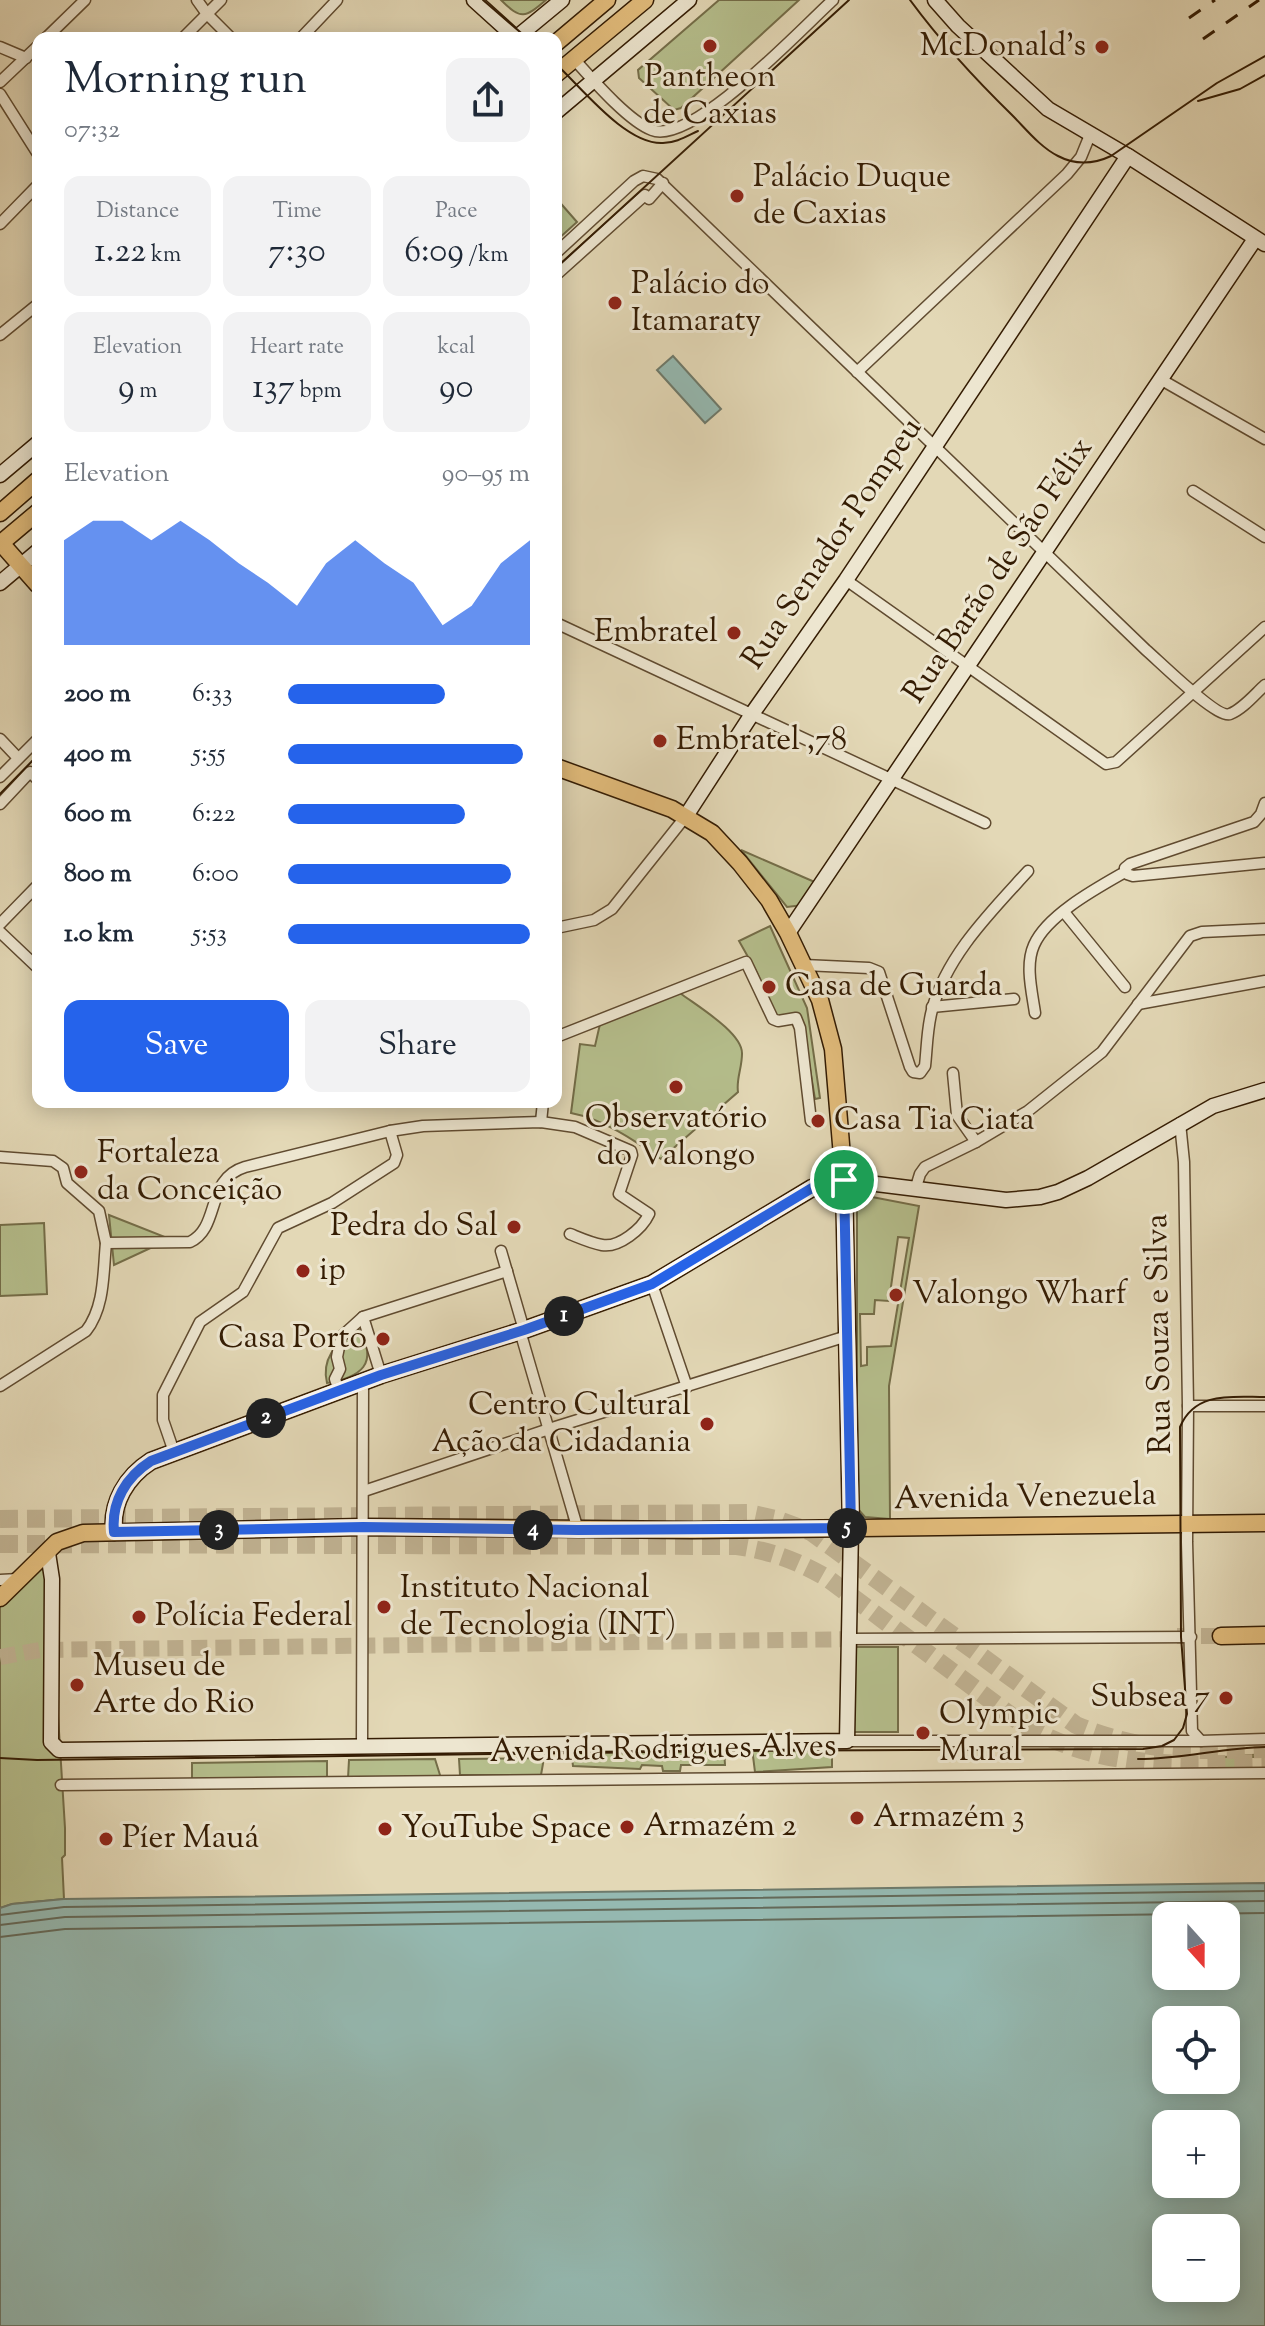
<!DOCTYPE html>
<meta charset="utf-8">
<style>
:root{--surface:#fff;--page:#f2f2f3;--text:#1f2937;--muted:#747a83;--accent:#2563eb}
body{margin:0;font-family:"Sorts Mill Goudy",serif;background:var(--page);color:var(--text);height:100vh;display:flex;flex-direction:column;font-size:30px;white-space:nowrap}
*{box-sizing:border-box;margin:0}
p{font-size:26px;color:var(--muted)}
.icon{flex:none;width:44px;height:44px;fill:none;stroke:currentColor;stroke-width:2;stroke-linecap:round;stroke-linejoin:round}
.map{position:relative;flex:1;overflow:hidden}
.details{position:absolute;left:32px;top:32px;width:530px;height:1076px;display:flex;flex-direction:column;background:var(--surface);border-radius:16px;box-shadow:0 4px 20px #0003}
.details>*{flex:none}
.needle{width:52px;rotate:159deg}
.fabs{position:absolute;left:1152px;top:1902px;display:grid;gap:16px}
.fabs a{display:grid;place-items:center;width:88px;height:88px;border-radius:16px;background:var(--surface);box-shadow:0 4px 20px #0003;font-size:40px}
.pin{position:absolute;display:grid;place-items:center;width:68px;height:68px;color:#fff;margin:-34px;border:4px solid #fff;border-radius:50%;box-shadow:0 2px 8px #0007}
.km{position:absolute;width:40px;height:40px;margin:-20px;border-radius:50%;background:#222;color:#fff;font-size:22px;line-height:40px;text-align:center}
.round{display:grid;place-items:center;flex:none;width:84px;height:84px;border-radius:16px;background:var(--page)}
.summary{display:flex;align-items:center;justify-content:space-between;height:136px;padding:0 32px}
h1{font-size:44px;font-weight:600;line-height:60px}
.metrics{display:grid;grid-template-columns:repeat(3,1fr);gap:12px;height:136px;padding:8px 32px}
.metrics div{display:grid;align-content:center;border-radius:16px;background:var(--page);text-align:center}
.metrics b{font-size:34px;font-weight:600}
.metrics small{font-size:22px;font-weight:400}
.metrics p{font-size:22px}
.chart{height:224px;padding:16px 32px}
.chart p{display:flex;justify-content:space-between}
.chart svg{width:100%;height:144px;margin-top:8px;fill:var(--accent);opacity:.7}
.button{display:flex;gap:16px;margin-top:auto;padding:16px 32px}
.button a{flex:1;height:92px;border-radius:16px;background:var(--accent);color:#fff;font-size:32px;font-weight:600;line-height:92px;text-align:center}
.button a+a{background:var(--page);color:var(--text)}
ul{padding:0 32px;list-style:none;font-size:26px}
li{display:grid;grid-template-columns:128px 96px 1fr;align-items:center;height:60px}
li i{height:20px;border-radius:10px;background:var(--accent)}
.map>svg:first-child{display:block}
.green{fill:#b5be8c;stroke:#746d48;stroke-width:2;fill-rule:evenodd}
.water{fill:#95b9b1;stroke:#6e7a6b;stroke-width:2;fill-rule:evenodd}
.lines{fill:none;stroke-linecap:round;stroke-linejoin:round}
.shore{stroke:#646a5a;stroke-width:2}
.primary-tunnel{stroke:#c0b292;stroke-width:16;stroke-dasharray:16 8;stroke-linecap:butt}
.highway-tunnel{stroke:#c0b292;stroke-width:18;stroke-dasharray:18 9;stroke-linecap:butt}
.street-casing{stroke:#604b30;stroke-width:13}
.secondary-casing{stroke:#341c03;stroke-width:17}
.primary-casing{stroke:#341c03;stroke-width:19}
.street{stroke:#ede6d0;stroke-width:10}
.secondary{stroke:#ede6d0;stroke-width:14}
.primary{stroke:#e2bc7b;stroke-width:16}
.tram{stroke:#341c03;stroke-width:2}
.rail{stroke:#341c03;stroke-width:3;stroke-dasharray:14 14;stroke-linecap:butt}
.route-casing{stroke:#fff;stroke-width:16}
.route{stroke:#2563eb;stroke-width:10}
.poi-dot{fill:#8f2418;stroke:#ede6d0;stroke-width:3}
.labels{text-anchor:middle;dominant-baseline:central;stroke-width:6;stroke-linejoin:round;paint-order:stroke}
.poi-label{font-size:32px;fill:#341c03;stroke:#ede6d0;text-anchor:start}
.street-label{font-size:32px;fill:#341c03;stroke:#ede6d0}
</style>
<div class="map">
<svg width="1265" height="2326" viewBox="0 0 1265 2326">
<rect width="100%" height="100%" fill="#e3d8b6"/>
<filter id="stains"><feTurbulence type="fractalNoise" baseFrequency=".0025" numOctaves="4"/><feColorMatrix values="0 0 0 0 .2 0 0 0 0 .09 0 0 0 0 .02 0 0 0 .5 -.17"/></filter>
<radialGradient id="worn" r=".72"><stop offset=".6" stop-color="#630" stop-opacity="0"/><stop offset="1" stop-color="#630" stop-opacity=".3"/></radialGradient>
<g class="green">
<path d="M501,0H546C525,18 521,20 501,0Z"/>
<path d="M719,0H799L681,108L674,110L639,78L638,70Z"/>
<path d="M556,198L577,222L556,241Z"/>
<path d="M741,850L817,883L803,905L787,907Z"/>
<path d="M770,926L807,1008L820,1098L815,1099L805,1039L798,1014L786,1018L776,1016L756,971L739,941Z"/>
<path d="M680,993C697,1006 743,1033 742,1054C742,1068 736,1079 738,1092L661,1159C634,1140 603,1119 571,1113L580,1044L595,1046L600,1024Z"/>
<path d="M872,1197L919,1206L889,1386L890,1519L865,1517L857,1508V1211L865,1198ZM898,1237L909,1238L891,1346L867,1347V1365L861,1366L860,1314H874L875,1300L889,1301Z"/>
<path d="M109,1215L170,1239L114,1265Z"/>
<path d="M44,1223L47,1294L0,1296V1225Z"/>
<path d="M353,1330H359C379,1364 361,1377 327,1383C321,1359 336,1344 353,1330Z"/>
<path d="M48,1554L65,1828V1855L62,1858L64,1899L12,1904L0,1908V1603Z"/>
<path d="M854,1647H898V1732H850Z"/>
<path d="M724,1748L725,1765H681L680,1771H663L662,1766L642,1765L640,1769L573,1766L571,1749Z"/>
<path d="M752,1748H832V1767L755,1772Z"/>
<path d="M1265,1754V1757H1248L1245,1771L1212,1770L1213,1762L1225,1757Z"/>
<path d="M544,1758L541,1775H460L459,1759Z"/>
<path d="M435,1759L440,1775L437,1780L348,1778L349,1760Z"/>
<path d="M327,1761V1777L192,1779V1763Z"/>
</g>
<g class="water">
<path d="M673,356L721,409L705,423L657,370Z"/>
<path d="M1265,1883V2326H0V1908L12,1904L64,1899ZM1166,1916H1226V1976H1166ZM1166,2020H1226V2080H1166ZM1166,2124H1226V2184H1166ZM1166,2228H1226V2288H1166Z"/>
</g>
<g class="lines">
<g class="shore">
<path d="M0,1915L64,1907L1265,1891"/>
<path d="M0,1925L65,1917L1265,1901"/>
<path d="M0,1937L65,1929L1265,1913"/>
</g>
<g class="primary-tunnel">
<path d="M1177,1636H1221"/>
<path d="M0,1657L40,1650L862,1639"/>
</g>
<g class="highway-tunnel">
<path d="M0,1519L748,1513L776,1519L811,1532L1076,1725C1144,1753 1193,1751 1265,1749"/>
<path d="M0,1544L737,1546C771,1551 798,1561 827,1578L1017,1720C1093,1770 1178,1765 1265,1763"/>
</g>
<defs>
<g id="street">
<path d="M197,0L207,14L231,38"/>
<path d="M46,38L85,0"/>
<path d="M183,38L221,0"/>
<path d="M301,38L337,0"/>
<path d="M0,47L26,58"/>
<path d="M574,59C592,79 628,121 652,130C692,146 802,28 833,0"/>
<path d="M0,82L38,46"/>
<path d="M0,94L38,154"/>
<path d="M0,224L38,185"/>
<path d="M556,253L634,181L643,176L657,179L1146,650C1159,661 1217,719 1230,714C1243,709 1255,694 1265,685"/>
<path d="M556,275L645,195L649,199L663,183"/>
<path d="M0,335L38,304"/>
<path d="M857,372L1067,174L1081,157L1090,135"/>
<path d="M1160,379L1265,439"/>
<path d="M1193,491L1265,537"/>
<path d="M846,580L1106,764L1116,762L1265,627"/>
<path d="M556,623L985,823"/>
<path d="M0,739L18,758"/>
<path d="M0,777L38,739"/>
<path d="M1265,803L1261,814L1254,822L1130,864L1125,868L1127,874L1133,876L1265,863"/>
<path d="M0,804L30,772L38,780"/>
<path d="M1064,912L1125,987"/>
<path d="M0,924L38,885"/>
<path d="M556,928L594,920L612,909L686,816"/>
<path d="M0,932L38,968"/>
<path d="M804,965L869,968L879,972L910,1067L913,1072L920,1073L925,1066C927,1048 927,1028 932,1010C947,955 990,913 1028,871"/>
<path d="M1138,1004L1265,981"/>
<path d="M932,1007L1014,999"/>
<path d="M1035,1013C1032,992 1025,965 1034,945C1047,915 1097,888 1125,872"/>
<path d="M556,1037L746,962L773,1019L778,1021L796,1018L800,1028L811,1121"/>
<path d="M953,1073L957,1115L976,1142"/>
<path d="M541,1122L543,1102"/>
<path d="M1180,1123L1184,1162L1188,1406L1187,1542L1192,1731L1201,1741L1265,1739"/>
<path d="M0,1157L53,1161L63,1168L67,1183L99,1211L106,1243L190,1242C221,1227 205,1179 245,1167L390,1131L423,1126L541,1122L575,1127L631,1151L632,1155L619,1194L649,1214C642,1229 619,1248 602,1245C591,1243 580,1238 570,1234"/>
<path d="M916,1187L920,1174L925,1167L976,1142L1028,1111L1102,1052L1190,936L1202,932L1265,929"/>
<path d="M501,1251L524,1330"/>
<path d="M652,1284L687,1387"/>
<path d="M363,1317L381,1375"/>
<path d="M520,1331L578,1530"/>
<path d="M0,1386L86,1331C105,1307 103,1272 106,1243"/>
<path d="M339,1391L335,1379L340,1369L337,1357L341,1337L363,1317L507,1271"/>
<path d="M1188,1406H1265"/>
<path d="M174,1452L163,1420V1395L200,1322L243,1292L278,1228L332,1203L394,1163L397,1155L390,1131"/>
<path d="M364,1491L549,1429L847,1336"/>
<path d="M0,1580L18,1579"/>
<path d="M849,1639L1191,1637"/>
<path d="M847,1741H1201"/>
<path d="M362,1746L363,1382"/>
<path d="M61,1785L1265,1773"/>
</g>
<g id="secondary">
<path d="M474,0L516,38"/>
<path d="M935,0L958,26L1048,109L1128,156L1265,244"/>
<path d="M516,38L562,0"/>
<path d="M556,112L689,0"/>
<path d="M0,475L38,443"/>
<path d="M0,583L38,551"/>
<path d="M686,816L752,714L846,580L1128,156"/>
<path d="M788,933L1255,239"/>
<path d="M844,1180L1006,1200L1040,1197L1058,1192L1088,1178L1213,1106L1265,1090"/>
<path d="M48,1553L52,1579L51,1742L59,1750L847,1741L851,1528"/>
</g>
<g id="primary">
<path d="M556,43L607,0"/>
<path d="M556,74L645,0"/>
<path d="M0,513L38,480"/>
<path d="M0,542L38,585"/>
<path d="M0,544L38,512"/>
<path d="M556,767L672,809L712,833L740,863L769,900L788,933L820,1000L833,1049L844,1180L851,1528"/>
<path d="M114,1532C111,1503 126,1477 151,1461L381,1375L524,1330L652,1284L812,1188L827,1182L844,1180"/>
<path d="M0,1598L57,1542L83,1533L363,1527L693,1530L1265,1523"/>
<path d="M1221,1636L1265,1635"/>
</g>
</defs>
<use href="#street" class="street-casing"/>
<use href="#secondary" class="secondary-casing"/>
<use href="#primary" class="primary-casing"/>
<use href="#street" class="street"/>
<use href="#secondary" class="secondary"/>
<use href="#primary" class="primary"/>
<g class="tram">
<path d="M483,0L527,38"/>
<path d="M910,0C941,42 975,79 1012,115C1026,129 1040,147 1058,156C1075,165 1094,164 1111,156L1217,83L1265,56"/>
<path d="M556,64C582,88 626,145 663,143C676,143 687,136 698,131"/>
<path d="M1198,101L1240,89L1265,75"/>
<path d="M556,268L849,0"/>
<path d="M0,794L38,755"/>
<path d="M0,1758L37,1760L731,1751L1143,1749L1162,1746L1174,1740L1183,1728L1187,1714L1181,1637L1180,1427C1195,1391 1232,1397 1265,1397"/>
<path d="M1138,1759C1181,1759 1222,1748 1265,1747"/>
</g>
<g class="rail">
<path d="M1189,18L1215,0"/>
<path d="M1203,39L1259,0"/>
</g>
</g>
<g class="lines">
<defs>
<path id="route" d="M844,1180L851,1528L578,1530L363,1527L114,1532C111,1502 126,1477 151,1461L381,1375L524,1330L652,1284L812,1188L833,1181Z"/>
</defs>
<use href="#route" class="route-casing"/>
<use href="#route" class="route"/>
</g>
<g class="poi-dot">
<circle cx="710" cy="46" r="8"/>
<circle cx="1102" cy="47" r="8"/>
<circle cx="737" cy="196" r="8"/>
<circle cx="615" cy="303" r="8"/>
<circle cx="734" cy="633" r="8"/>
<circle cx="660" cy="741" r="8"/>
<circle cx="769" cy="987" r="8"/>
<circle cx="676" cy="1087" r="8"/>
<circle cx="818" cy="1121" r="8"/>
<circle cx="81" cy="1172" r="8"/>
<circle cx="514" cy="1227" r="8"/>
<circle cx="303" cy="1271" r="8"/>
<circle cx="896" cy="1295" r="8"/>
<circle cx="383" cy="1339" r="8"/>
<circle cx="707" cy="1424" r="8"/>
<circle cx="384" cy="1607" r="8"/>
<circle cx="139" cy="1617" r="8"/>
<circle cx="77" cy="1685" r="8"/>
<circle cx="1226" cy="1698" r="8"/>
<circle cx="923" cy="1733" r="8"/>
<circle cx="857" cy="1818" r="8"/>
<circle cx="627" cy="1827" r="8"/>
<circle cx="385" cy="1829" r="8"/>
<circle cx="106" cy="1839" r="8"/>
</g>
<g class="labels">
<g class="poi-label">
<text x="1086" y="47" text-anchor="end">McDonald's</text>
<text x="710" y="78" text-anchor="middle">Pantheon<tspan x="710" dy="37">de Caxias</tspan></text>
<text x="753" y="178">Palácio Duque<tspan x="753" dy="37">de Caxias</tspan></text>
<text x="631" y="285">Palácio do<tspan x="631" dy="37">Itamaraty</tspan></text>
<text x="718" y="633" text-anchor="end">Embratel</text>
<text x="676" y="741">Embratel ,78</text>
<text x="785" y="987">Casa de Guarda</text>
<text x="676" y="1119" text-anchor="middle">Observatório<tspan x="676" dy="37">do Valongo</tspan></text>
<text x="834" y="1121">Casa Tia Ciata</text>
<text x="97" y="1154">Fortaleza<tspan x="97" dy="37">da Conceição</tspan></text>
<text x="498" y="1227" text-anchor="end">Pedra do Sal</text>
<text x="319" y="1271">ip</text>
<text x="912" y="1295">Valongo Wharf</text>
<text x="367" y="1339" text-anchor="end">Casa Porto</text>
<text x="691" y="1406" text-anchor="end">Centro Cultural<tspan x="691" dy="37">Ação da Cidadania</tspan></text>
<text x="400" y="1589">Instituto Nacional<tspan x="400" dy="37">de Tecnologia (INT)</tspan></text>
<text x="155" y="1617">Polícia Federal</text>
<text x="93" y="1667">Museu de<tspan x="93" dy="37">Arte do Rio</tspan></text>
<text x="1210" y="1698" text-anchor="end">Subsea 7</text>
<text x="939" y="1715">Olympic<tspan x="939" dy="37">Mural</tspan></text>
<text x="873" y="1818">Armazém 3</text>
<text x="643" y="1827">Armazém 2</text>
<text x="401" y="1829">YouTube Space</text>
<text x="122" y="1839">Píer Mauá</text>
</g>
<g class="street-label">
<text transform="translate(833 544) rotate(-56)">Rua Senador Pompeu</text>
<text transform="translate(999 571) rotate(-56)">Rua Barão de São Félix</text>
<text transform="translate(1160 1334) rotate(-91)">Rua Souza e Silva</text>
<text transform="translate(1025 1498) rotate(-1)">Avenida Venezuela</text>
<text transform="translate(663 1750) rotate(-1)">Avenida Rodrigues Alves</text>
</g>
</g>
<rect width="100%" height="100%" filter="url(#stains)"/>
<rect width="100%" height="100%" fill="url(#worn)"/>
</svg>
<div class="fabs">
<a><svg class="needle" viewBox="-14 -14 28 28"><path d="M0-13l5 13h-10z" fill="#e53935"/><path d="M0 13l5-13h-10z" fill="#747a83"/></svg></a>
<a><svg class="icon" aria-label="locate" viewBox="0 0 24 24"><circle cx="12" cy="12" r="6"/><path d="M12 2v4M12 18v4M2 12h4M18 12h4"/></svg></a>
<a>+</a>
<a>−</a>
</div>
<div class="pin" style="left:844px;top:1180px;background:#1e9e55"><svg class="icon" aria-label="arrive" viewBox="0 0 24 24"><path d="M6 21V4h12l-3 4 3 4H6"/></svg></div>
<b class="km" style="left:564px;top:1316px">1</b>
<b class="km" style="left:266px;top:1418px">2</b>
<b class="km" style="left:219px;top:1530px">3</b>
<b class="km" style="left:533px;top:1530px">4</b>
<b class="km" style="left:847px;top:1528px">5</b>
<section class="details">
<div class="summary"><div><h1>Morning run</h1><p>07:32</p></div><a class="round"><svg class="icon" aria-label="share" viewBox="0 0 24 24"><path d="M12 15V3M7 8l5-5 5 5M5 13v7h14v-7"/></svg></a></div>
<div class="metrics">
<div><p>Distance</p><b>1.22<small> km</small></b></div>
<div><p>Time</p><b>7:30</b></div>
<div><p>Pace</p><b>6:09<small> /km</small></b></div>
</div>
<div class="metrics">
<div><p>Elevation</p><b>9<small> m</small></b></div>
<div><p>Heart rate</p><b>137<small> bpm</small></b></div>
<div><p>kcal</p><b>90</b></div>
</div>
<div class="chart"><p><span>Elevation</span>90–95 m</p>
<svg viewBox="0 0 160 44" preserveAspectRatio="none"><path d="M0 44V12L10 6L20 6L30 12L40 6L50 12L60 19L70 25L80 32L90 19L100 12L110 19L120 25L130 38L140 32L150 19L160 12V44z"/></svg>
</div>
<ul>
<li><b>200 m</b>6:33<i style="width:65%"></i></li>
<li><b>400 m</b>5:55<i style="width:97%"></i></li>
<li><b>600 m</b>6:22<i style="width:73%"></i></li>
<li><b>800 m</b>6:00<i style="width:92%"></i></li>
<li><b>1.0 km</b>5:53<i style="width:100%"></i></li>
</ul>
<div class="button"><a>Save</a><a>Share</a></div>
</section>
</div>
